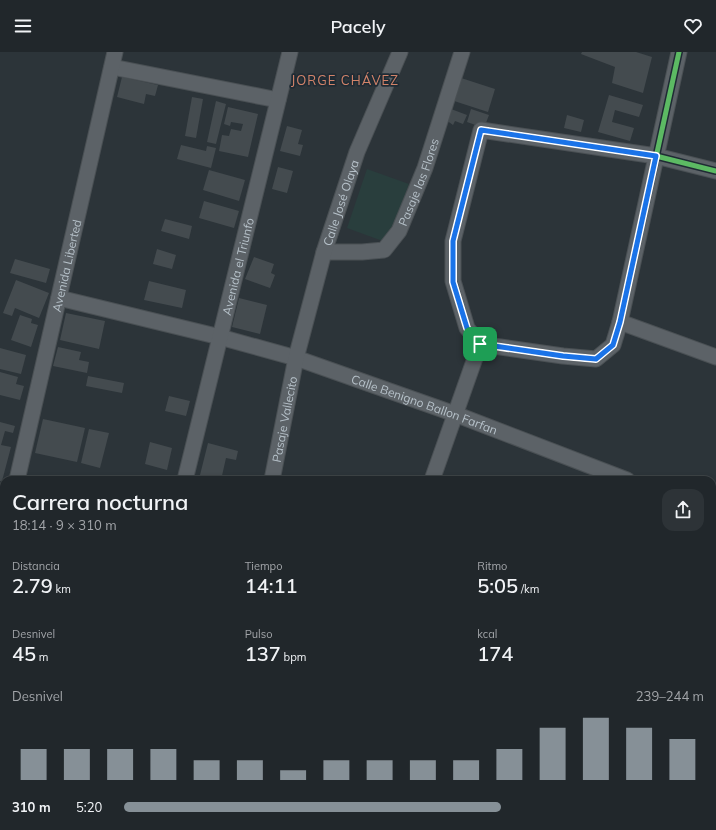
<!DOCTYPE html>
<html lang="es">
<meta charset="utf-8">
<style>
:root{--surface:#21272b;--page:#2d3337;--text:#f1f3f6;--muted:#a2a5a9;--line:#3e4447;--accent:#869097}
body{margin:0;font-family:Mulish,sans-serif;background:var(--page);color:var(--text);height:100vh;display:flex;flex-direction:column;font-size:15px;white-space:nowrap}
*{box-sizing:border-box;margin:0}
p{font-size:13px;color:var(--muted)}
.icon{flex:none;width:22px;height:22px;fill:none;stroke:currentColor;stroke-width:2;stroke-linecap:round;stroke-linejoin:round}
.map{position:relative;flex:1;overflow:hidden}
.details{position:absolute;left:0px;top:424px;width:716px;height:354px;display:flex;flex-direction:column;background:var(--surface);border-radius:12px 12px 0 0;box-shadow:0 2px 6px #0003,0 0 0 1px var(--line)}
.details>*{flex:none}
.pin{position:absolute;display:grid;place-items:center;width:34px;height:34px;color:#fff;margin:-17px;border-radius:8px;box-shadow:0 2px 6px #0006}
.round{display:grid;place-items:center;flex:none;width:42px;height:42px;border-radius:12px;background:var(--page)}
.head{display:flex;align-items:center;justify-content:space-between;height:68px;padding:0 12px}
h1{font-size:22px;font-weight:600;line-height:30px}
.metrics{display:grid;grid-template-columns:repeat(3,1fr);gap:6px;height:68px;padding:4px 12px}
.metrics div{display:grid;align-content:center}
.metrics b{font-size:20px;font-weight:600}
.metrics small{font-size:11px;font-weight:400}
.metrics p{font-size:11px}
.chart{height:112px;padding:8px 12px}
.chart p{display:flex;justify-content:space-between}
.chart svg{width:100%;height:72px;margin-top:4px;stroke:var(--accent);stroke-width:6}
ul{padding:0 12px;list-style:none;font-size:13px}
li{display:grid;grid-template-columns:64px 48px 1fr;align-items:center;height:30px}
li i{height:10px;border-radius:5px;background:var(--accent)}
header{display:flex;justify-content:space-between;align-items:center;height:52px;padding:0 12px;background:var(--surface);font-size:18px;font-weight:600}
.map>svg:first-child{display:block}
.green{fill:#293e3d}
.building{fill:#444b4f}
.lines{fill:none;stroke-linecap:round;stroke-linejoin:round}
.minor-casing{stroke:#4a5054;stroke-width:17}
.minor{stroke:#5c6267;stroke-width:15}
.cycleway-casing{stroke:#1f2b34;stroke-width:8}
.cycleway{stroke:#5cba63;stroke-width:5}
.route-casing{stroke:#fff;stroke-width:8}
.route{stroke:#1a73e8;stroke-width:5}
.labels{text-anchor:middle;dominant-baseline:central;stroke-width:3.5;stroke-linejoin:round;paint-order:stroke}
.street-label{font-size:12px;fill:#b6c1c9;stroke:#1f2b34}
.neighbourhood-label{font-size:13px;letter-spacing:1px;fill:#d28369;stroke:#1f2b34}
</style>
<header><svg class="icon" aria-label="menu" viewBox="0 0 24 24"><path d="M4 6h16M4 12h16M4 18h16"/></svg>Pacely<svg class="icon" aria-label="heart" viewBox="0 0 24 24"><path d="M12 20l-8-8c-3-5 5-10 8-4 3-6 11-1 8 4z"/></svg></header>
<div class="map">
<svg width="716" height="778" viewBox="0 0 716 778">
<rect width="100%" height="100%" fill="#2c3439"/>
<g class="green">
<path d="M367,117L409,132L388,191L347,176Z"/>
<path d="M712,625L716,627V683L712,694Z"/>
<path d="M114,774H259L258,778H113Z"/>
</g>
<g class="building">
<path d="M582,0H636L652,5L643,41L612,31L615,15L581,2Z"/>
<path d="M122,25L158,33L155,44L146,42L144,52L117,45Z"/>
<path d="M458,25L495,37L488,60L451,48Z"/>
<path d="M609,43L643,53L639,65L615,58L612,70L634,76L630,89L598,80Z"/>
<path d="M192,45L203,47L196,86L185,84Z"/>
<path d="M216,49L226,52L216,92L207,90Z"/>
<path d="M228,55L258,62L248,105L219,99L222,83L229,84L231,77L241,79L243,72L231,70L230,74L224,72Z"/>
<path d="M451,57L467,63L463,72L455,69L453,73L446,68Z"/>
<path d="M471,57L489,63L484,76L467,70Z"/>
<path d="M567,63L584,68L581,80L564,76Z"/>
<path d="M287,74L302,78L298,92L303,93L300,104L280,99Z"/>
<path d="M181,93L206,99L207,94L216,96L211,116L177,107Z"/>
<path d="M278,115L293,119L287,141L272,137Z"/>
<path d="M209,118L245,128L239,149L203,138Z"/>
<path d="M204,149L239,159L234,176L199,166Z"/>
<path d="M165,167L192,174L189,187L161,179Z"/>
<path d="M157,197L176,203L172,217L153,212Z"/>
<path d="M254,205L274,212L271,221L275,223L270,236L245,227Z"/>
<path d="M15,207L50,217L46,231L10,221Z"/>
<path d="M16,228L49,241L39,266L15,256L12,264L3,261Z"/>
<path d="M149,229L186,238L182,256L144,248Z"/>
<path d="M239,246L267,253L260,282L232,275Z"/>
<path d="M66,261L105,269L99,297L60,288Z"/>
<path d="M20,263L32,267L31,271L38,273L31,295L11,288Z"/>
<path d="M58,295L81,300L79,308L89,310L87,321L53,314Z"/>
<path d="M0,296L26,303L21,322L0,317Z"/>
<path d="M0,320L18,325L16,332L24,334L20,348L0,343Z"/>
<path d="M88,324L124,331L122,341L86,334Z"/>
<path d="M169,344L190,349L186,364L165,359Z"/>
<path d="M43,367L85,376L77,410L35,401Z"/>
<path d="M0,370L15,374L13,381L5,379L1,393L11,395L2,429H0Z"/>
<path d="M89,377L109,381L100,416L81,411Z"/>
<path d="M150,390L172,396L167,418L145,412Z"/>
<path d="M208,391L238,399L236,408L226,406L221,428L199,427Z"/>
<path d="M0,627L4,628V640L0,639Z"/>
</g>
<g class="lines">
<defs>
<g id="minor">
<path d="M679,0L620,270L613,293L596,307L563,304L480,292L467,276L453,229V189L481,78L656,104L716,119"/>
<path d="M112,15L278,48"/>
<path id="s1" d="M324,200H362L384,198L399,179L425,116L462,0"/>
<path id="s2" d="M59,246L220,285L296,306L455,362L627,428"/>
<path d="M620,270L716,305"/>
<path id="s3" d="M17,428L115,0"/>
<path id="s4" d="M185,428L290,0"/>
<path id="s5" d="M272,428L296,306L324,200L357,100L400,0"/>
<path d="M432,428L480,292"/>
<path d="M712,460L716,462"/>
<path d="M0,502L4,485"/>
<path d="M712,613L716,615"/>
<path d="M0,730L4,731"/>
<path d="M712,736L716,725"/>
<path d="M712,772L716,774"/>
<path d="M104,778V774"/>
<path d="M306,778L308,774"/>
<path d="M697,778L699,774"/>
</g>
</defs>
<use href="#minor" class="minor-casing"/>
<use href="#minor" class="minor"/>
<defs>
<path id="cycleway" d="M679,0L620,270L613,293L596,307L563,304L480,292L467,276L453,229V189L481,78L656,104L716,119"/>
</defs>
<use href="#cycleway" class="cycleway-casing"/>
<use href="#cycleway" class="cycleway"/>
</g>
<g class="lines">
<defs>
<path id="route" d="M481,78L656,104L620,270L613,293L596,307L563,304L480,292L467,276L453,230V189Z"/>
</defs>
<use href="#route" class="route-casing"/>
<use href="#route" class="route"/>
</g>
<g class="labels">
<g class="street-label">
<text stroke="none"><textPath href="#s1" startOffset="137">Pasaje las Flores</textPath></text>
<text stroke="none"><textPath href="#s5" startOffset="286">Calle José Olaya</textPath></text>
<text stroke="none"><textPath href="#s3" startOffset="220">Avenida Liberted</textPath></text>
<text stroke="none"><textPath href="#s4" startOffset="220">Avenida el Triunfo</textPath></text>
<text stroke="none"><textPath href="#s2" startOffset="381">Calle Benigno Ballon Farfan</textPath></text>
<text stroke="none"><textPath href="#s5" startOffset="62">Pasaje Vallecito</textPath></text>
</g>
<g class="neighbourhood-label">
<text x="345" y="28">JORGE CHÁVEZ</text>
</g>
</g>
</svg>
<div class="pin" style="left:480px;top:292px;background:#1e9e55"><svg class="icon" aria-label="arrive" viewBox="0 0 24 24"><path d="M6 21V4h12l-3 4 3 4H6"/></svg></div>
<section class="details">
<div class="head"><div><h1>Carrera nocturna</h1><p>18:14 · 9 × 310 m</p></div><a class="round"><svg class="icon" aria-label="share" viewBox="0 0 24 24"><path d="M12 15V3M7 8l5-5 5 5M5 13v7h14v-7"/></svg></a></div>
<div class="metrics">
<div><p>Distancia</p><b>2.79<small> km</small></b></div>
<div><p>Tiempo</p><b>14:11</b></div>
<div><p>Ritmo</p><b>5:05<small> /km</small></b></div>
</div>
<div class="metrics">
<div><p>Desnivel</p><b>45<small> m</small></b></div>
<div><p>Pulso</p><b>137<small> bpm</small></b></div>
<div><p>kcal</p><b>174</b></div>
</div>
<div class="chart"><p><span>Desnivel</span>239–244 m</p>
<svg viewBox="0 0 160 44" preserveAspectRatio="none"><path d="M5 44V25M15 44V25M25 44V25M35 44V25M45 44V32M55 44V32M65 44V38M75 44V32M85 44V32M95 44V32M105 44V32M115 44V25M125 44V12M135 44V6M145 44V12M155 44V19"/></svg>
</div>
<ul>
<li><b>310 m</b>5:20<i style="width:65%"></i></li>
</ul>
</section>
</div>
